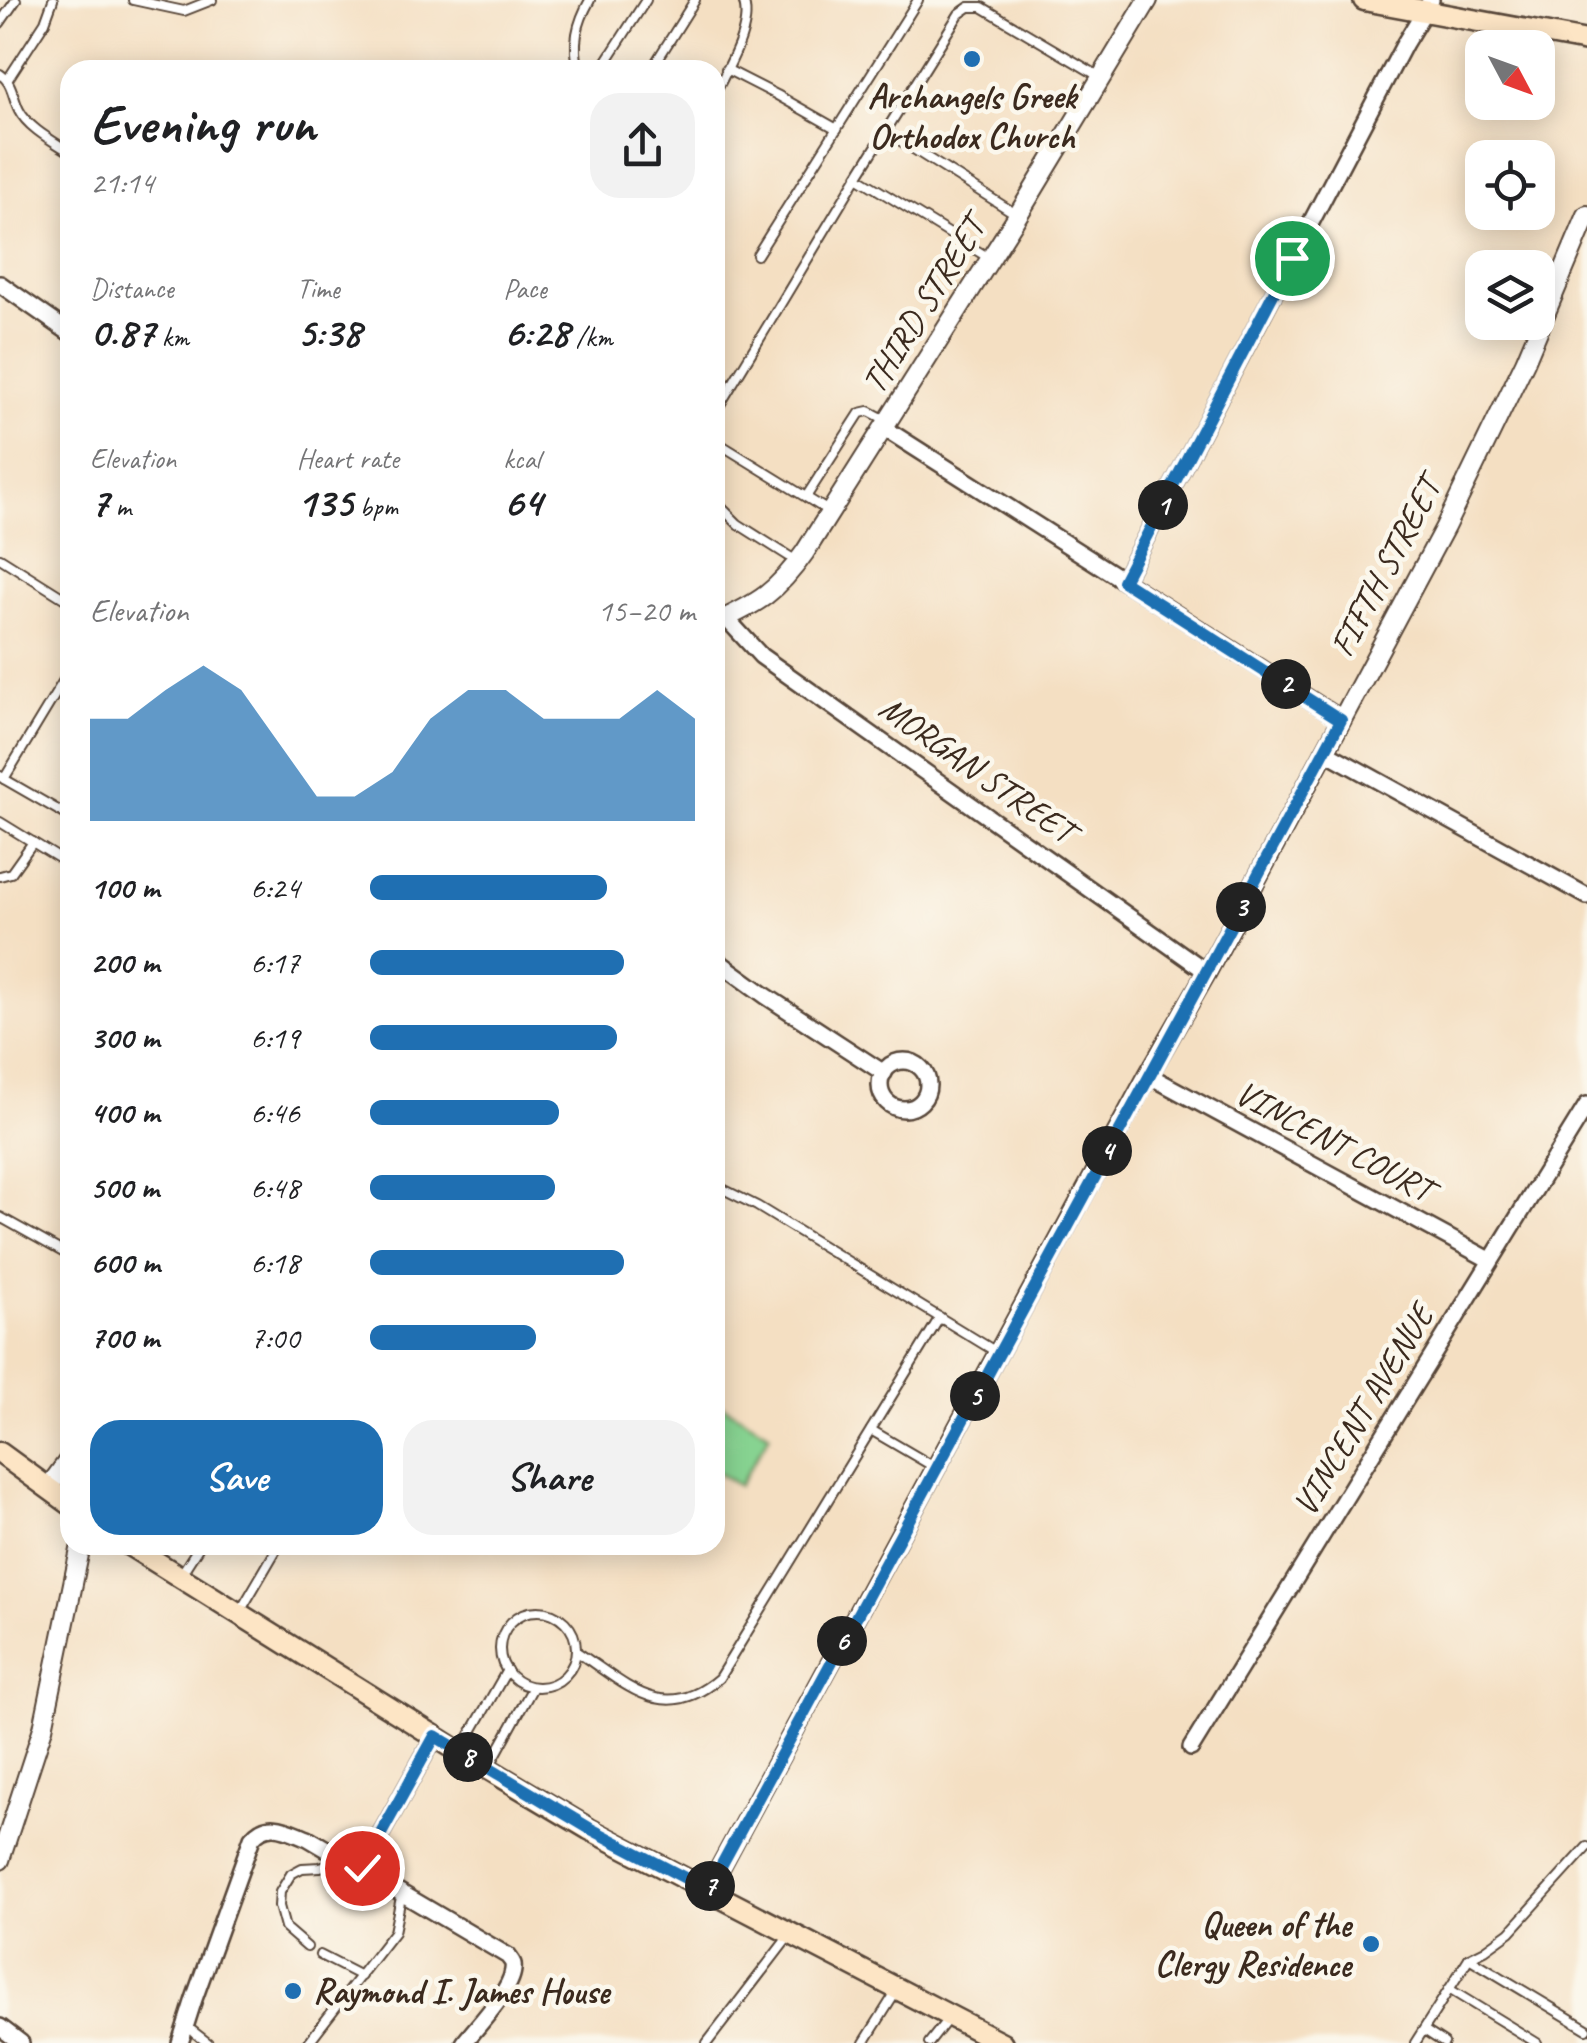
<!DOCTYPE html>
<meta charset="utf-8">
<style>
:root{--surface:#fff;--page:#f2f2f2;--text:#202124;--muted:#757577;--accent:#1f6fb2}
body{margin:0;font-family:Caveat,sans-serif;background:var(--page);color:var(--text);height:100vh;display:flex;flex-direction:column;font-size:38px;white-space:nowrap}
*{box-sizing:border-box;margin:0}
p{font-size:32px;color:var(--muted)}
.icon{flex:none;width:55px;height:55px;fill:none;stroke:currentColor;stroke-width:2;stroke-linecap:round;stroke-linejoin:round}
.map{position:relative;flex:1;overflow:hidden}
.details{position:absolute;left:60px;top:60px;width:665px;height:1495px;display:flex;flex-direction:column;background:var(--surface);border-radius:30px;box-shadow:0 5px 25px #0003}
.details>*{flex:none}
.needle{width:65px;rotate:131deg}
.fabs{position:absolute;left:1465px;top:30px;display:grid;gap:20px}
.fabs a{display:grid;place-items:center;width:90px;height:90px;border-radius:20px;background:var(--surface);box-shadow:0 5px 25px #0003;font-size:50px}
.pin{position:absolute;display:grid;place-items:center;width:85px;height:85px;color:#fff;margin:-42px;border:5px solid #fff;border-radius:50%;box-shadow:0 2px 10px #0007}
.km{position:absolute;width:50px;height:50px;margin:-25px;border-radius:50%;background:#222;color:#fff;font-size:28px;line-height:50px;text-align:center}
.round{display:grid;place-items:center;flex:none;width:105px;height:105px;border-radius:30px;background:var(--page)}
.summary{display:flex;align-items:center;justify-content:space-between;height:170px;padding:0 30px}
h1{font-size:55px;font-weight:700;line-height:75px}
.figures{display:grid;grid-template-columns:repeat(3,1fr);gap:15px;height:170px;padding:10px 30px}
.figures div{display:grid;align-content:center}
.figures b{font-size:42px;font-weight:700}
.figures small{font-size:28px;font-weight:400}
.figures p{font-size:28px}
.chart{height:280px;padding:20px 30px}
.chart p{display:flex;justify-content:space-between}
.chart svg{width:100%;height:180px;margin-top:10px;fill:var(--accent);opacity:.7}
.action{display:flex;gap:20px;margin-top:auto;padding:20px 30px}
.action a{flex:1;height:115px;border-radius:30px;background:var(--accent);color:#fff;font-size:40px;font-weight:700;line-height:115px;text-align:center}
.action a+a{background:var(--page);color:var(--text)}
ul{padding:0 30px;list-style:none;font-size:32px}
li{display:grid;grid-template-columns:160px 120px 1fr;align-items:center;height:75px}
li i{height:25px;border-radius:12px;background:var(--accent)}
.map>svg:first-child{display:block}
.green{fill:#87d391;stroke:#617e58;stroke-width:2.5}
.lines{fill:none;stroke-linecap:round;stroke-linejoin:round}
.service-casing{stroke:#574537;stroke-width:12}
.minor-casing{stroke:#574537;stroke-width:20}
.tertiary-casing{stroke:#574537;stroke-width:22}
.secondary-casing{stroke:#574537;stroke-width:25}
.service{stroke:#fff;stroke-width:8}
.minor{stroke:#fff;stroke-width:15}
.tertiary{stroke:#fff;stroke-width:18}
.secondary{stroke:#fde5c5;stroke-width:20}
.route-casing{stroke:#fff;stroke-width:20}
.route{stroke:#1f6fb2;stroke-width:12}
.poi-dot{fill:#1f6fb2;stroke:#fbf7ec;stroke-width:4}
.labels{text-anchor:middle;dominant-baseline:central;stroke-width:9;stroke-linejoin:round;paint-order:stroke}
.poi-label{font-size:35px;font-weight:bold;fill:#3b2a1e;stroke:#fbf7ec}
.street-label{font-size:35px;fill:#3b2a1e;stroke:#fbf7ec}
</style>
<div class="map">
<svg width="1587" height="2043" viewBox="0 0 1587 2043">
<rect width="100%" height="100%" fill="#fbf7ec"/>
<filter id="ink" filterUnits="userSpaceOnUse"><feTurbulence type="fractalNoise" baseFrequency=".01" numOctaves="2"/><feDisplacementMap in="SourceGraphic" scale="20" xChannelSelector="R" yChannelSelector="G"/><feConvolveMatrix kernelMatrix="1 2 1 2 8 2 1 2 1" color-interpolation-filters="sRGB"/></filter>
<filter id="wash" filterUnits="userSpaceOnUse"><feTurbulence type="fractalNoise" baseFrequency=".0048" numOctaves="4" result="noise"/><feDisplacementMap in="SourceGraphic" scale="40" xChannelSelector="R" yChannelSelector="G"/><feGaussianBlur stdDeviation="2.25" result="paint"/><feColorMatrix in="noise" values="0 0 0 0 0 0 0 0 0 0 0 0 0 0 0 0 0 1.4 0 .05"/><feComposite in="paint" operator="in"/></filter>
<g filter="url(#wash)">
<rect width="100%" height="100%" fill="#f4dfc2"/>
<path class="green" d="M715,1401L770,1434L739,1486L715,1471Z"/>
</g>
<g filter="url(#ink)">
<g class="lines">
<defs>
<g id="service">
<path d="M133,0L184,11L212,0"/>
<path d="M0,23L16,0"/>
<path d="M726,69L777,95L837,129"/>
<path d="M579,70C572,44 577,23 590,0"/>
<path d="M601,70L646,0"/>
<path d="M651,70L695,0"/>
<path d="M0,74C13,83 12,96 19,110C28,128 53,141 70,152"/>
<path d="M8,79L45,22L53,0"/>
<path d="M715,94C727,68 754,27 743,0"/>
<path d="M885,131L1016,214"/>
<path d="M757,255L918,0"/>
<path d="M989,258L857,177L959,14L969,7H982L1102,78"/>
<path d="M715,413L857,177"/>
<path d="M715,441L830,512"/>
<path d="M806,497L860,413L869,411L888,421"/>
<path d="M715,501L738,524L798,562"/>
<path d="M0,558L70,602"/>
<path d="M0,776L4,779L70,670"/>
<path d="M4,779L70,817"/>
<path d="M0,822L70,865"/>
<path d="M0,876L11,873L33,842"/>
<path d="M715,1185L757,1206L998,1353"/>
<path d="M0,1217L70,1256"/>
<path d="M871,1430L936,1468"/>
<path d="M182,1573L200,1545"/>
<path d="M241,1610L279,1545"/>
<circle cx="538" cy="1649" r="38"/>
<path d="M577,1652C626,1684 664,1726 719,1678L940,1317"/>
<path d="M462,1749L507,1670"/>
<path d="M490,1765L533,1687"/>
<path d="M307,1947L285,1928L279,1906L280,1892L291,1874L302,1868L320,1867L341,1860"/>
<path d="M320,1955L361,1976"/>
<path d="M1469,1958L1587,2029"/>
<path d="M1449,1989L1537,2043"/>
<path d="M186,2026L208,2043"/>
<path d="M1424,2030L1444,2043"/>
<path d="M308,2043L394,1932L402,1892"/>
<path d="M707,2043L789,1936"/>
<path d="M864,2043L896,1992"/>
<path d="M929,2043L948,2019"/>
<path d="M1415,2043L1469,1958L1485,1950L1510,1932L1587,1847"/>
</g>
<g id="minor">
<path d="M0,284L70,333"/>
<path d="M884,428L1341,719"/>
<path d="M1123,581L1405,43L1431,0"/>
<path d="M726,618L761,656L1207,972"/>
<path d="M1324,751L1587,896"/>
<path d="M715,959L766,996L884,1073"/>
<circle cx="904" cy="1085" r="24"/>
<path d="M1148,1075L1490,1260"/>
<path d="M1191,1748L1587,1105"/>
<path d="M362,1868L435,1736"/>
<path d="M0,2027L21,2043"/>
<path d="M180,2043L194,1999L252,1838C268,1818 288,1830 308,1838L508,1956C512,1962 514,1962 513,1970C511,1991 477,2026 464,2043"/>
</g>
<g id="tertiary">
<path d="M715,623C759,603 777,592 805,552L1018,215L1148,0"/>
<path d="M48,1488L70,1458"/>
<path d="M0,1860L43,1728L81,1545"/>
<path d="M708,1890L1148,1075L1207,972L1445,527L1525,362L1587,215"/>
</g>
<g id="secondary">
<path d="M1364,0L1587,41"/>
<path d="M0,1453L70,1504"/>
<path d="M129,1545L460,1752L589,1829L1002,2043"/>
</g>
</defs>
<use href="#service" class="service-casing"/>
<use href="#minor" class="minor-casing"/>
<use href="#tertiary" class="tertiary-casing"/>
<use href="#secondary" class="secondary-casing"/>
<use href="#service" class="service"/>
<use href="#minor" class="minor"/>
<use href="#tertiary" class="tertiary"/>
<use href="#secondary" class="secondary"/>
</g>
</g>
<g class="lines" filter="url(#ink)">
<defs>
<path id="route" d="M362,1868L435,1736L589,1828L708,1890L1206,972L1341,720L1123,581L1292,258"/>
</defs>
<use href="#route" class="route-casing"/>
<use href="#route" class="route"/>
</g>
<g class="poi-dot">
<circle cx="972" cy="59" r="10"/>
<circle cx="1371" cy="1944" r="10"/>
<circle cx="293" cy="1991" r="10"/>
</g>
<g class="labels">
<g class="poi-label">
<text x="972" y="96">Archangels Greek<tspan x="972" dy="40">Orthodox Church</tspan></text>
<text x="1351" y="1924" text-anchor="end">Queen of the<tspan x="1351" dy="40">Clergy Residence</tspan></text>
<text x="313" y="1991" text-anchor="start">Raymond I. James House</text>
</g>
<g class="street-label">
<text transform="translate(923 305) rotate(-58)">THIRD STREET</text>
<text transform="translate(1385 567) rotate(-62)">FIFTH STREET</text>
<text transform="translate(977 769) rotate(35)">MORGAN STREET</text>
<text transform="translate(1334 1141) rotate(28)">VINCENT COURT</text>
<text transform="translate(1363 1410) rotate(-59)">VINCENT AVENUE</text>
</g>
</g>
</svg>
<div class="fabs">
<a><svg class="needle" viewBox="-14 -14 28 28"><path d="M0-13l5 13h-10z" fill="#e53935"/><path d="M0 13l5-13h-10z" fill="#757577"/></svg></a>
<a><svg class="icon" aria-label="locate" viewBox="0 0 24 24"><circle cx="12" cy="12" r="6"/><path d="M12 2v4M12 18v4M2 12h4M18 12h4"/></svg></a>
<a><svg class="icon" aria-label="layers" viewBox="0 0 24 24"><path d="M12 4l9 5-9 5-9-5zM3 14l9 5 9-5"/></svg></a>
</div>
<div class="pin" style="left:1292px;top:258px;background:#1e9e55"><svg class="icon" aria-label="arrive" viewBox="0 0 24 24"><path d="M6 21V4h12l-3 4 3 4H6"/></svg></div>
<div class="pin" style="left:362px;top:1868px;background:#d93025"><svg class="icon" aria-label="check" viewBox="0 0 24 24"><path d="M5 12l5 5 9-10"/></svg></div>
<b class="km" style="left:1163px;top:505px">1</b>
<b class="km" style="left:1286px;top:684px">2</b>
<b class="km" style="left:1241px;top:907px">3</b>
<b class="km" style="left:1107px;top:1151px">4</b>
<b class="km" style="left:975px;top:1396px">5</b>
<b class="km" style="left:842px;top:1641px">6</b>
<b class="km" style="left:710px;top:1886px">7</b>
<b class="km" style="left:468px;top:1757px">8</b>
<section class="details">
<div class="summary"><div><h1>Evening run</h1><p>21:14</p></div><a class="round"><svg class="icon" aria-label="share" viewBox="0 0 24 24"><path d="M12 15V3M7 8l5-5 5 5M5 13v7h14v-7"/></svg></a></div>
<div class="figures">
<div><p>Distance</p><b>0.87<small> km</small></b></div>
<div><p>Time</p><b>5:38</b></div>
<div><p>Pace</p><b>6:28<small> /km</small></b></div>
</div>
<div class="figures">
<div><p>Elevation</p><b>7<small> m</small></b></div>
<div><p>Heart rate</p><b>135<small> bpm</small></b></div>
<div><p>kcal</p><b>64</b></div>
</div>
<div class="chart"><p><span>Elevation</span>15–20 m</p>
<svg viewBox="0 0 160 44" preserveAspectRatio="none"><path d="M0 44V19L10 19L20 12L30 6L40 12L50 25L60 38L70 38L80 32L90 19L100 12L110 12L120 19L130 19L140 19L150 12L160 19V44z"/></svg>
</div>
<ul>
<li><b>100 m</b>6:24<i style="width:73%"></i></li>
<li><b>200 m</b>6:17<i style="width:78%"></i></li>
<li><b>300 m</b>6:19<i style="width:76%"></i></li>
<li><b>400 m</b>6:46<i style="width:58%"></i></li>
<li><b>500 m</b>6:48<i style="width:57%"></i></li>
<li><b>600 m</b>6:18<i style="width:78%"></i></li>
<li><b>700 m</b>7:00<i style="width:51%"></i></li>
</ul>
<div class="action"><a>Save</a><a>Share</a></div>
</section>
</div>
